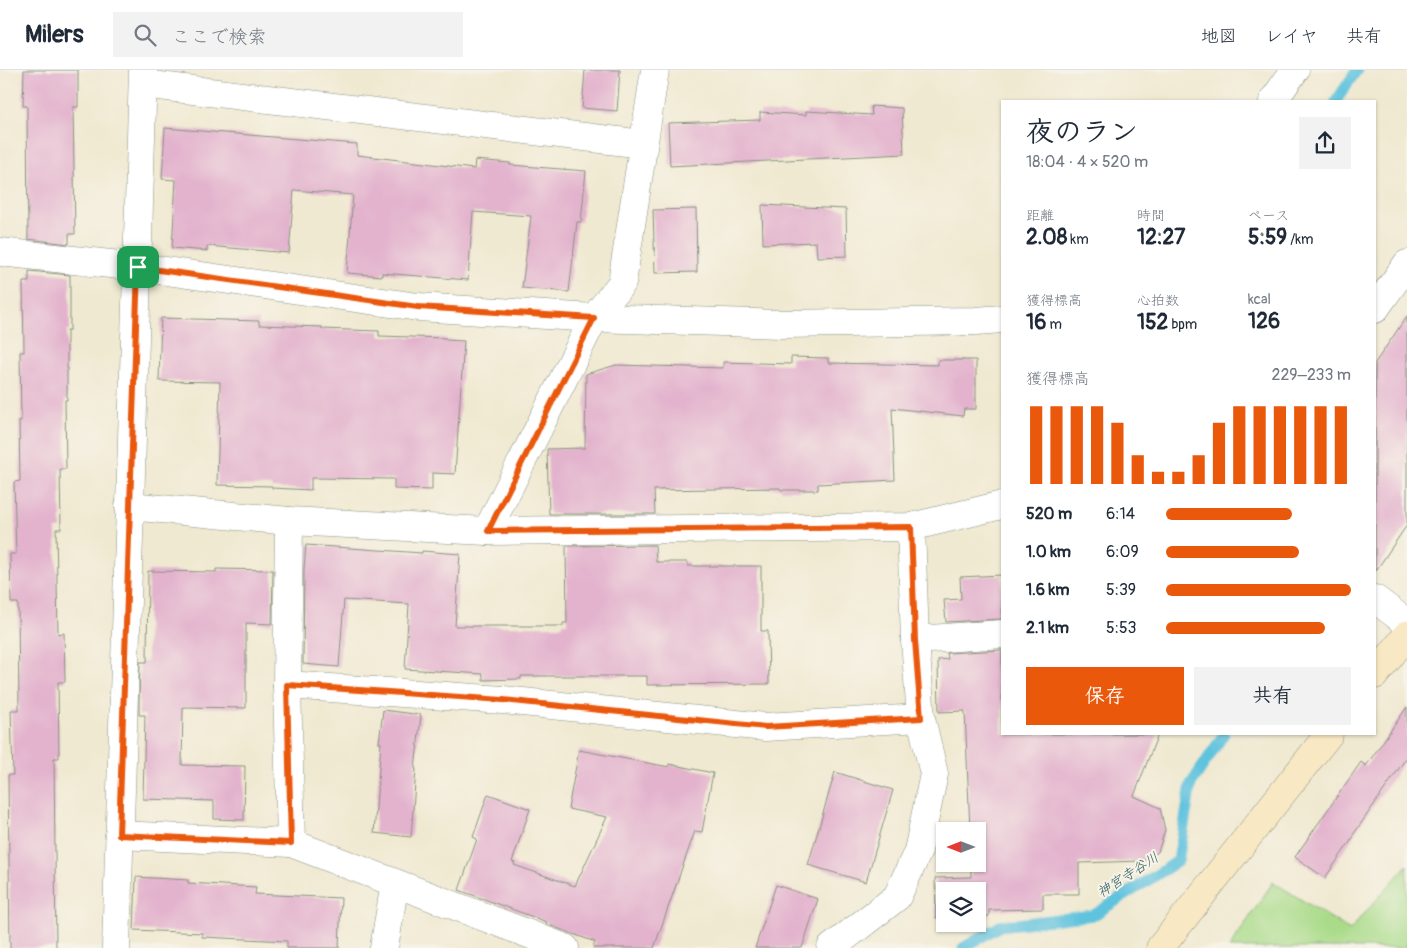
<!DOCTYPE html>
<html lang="ja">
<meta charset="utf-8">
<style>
:root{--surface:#fff;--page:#f2f2f3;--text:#1f2937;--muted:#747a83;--line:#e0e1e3;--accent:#ea580c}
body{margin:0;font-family:Pangolin,"Klee One",sans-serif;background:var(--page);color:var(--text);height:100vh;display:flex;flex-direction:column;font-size:19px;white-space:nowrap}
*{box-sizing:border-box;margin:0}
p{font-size:16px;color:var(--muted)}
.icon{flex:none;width:28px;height:28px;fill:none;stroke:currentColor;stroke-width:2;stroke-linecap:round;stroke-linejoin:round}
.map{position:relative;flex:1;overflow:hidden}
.side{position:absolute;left:1001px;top:30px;width:375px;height:635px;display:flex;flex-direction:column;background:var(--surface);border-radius:0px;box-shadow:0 1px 4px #0004}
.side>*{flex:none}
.needle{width:32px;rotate:270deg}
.fabs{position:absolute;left:936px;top:752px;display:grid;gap:10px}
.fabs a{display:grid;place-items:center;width:50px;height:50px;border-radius:0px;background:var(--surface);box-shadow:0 1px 4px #0004;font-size:25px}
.pin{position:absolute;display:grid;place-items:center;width:42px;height:42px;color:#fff;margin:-21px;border-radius:10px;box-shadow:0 2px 8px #0006}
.round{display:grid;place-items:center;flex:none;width:52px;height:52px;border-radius:0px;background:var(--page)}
.overview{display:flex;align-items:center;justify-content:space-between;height:85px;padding:0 25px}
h1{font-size:28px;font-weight:700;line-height:38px}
.metrics{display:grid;grid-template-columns:repeat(3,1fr);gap:8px;height:85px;padding:5px 25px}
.metrics div{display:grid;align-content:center}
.metrics b{font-size:21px;font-weight:700}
.metrics small{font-size:14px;font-weight:400}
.metrics p{font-size:14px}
.chart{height:140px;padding:10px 25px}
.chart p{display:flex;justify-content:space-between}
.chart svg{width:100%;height:90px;margin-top:5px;stroke:var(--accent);stroke-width:6}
.primary-button{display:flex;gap:10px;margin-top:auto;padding:10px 25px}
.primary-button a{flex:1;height:58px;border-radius:0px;background:var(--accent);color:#fff;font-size:20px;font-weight:700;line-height:58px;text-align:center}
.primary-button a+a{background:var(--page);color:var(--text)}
ul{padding:0 25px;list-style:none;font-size:16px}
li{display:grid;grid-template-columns:80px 60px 1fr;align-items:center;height:38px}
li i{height:12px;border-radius:6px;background:var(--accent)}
header{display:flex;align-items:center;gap:30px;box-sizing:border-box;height:70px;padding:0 25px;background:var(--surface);border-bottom:1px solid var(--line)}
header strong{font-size:24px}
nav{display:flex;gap:28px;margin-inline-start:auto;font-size:18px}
.search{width:350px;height:45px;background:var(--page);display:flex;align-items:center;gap:12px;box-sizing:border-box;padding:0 18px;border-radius:0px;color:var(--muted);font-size:19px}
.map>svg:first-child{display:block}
.green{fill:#a9db89;stroke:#648c5e}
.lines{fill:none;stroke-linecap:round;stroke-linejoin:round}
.stream{stroke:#60c3de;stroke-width:11}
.building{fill:#e3b3cd}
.street-casing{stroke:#889382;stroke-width:29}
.secondary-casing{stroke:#889382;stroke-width:29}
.street{stroke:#fff;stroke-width:28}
.secondary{stroke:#f8e8c3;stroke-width:28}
.route-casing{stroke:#fff;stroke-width:10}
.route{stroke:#ea580c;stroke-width:6}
.labels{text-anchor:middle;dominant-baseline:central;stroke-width:4;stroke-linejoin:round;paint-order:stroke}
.water-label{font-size:14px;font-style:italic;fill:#2f5e5e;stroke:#f7f3e8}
</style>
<header>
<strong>Milers</strong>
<div class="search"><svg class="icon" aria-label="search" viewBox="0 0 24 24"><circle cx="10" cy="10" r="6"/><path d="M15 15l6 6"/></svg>ここで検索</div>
<nav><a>地図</a><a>レイヤ</a><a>共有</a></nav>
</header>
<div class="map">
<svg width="1407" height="878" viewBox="0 0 1407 878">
<rect width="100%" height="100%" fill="#f7f3e8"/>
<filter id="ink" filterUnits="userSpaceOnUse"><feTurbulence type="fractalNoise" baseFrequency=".02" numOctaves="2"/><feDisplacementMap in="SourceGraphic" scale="10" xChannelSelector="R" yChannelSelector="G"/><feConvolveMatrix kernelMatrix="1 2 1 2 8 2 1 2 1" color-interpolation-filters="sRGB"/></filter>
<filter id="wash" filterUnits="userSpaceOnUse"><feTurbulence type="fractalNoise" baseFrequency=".0096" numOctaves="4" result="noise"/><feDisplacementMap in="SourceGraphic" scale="20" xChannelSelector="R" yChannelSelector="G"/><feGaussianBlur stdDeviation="1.12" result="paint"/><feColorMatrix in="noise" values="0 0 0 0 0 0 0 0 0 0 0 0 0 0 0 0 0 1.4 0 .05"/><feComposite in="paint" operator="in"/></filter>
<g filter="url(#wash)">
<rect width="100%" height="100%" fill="#f0e9d1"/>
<path class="green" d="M1407,795V878H1229L1273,812L1350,860Z"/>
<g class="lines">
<g class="stream">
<path d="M1336,31L1357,0"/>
<path d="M963,878L1000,856L1094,845L1178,791L1191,714L1224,664"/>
</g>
</g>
<g id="blocks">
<g class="building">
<path d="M24,0H78V37H73L75,164H69V174L28,169L27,36H23Z"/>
<path d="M585,0H620L617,41L582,38Z"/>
<path d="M871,36L902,38L904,84L670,96L668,53L760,50V42L806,45V41L872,45Z"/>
<path d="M165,58L357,74V85L474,99L475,90L510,93V95L586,101L581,152H577L569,222L522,218L531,146L473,142L468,210L382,203V206L347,203L353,125L294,120L289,183L207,176V181L172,178L176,110L162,109Z"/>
<path d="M762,135L846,139L847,186L817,187L816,172L763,174Z"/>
<path d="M696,139L697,202L655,203L653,140Z"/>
<path d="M29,201L70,205V260H67V330H65L66,399H60L61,459H56L58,564L64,563L65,612H58L59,688H54L56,878H10L8,705H13L11,640H19L18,533H11L10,484H16L14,412L20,411L19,351H21L20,282H24L23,212H29Z"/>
<path d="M1407,246V455L1375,502V293Z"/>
<path d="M161,248L259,251V255L322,257V259L379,261V266L446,268V270L464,271L455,404L432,403V420L394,419V409L311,408V420L272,418V416L217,415L220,312L159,311Z"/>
<path d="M791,287L828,288V293L938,295V290H976V339H964L963,346L892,338L895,410L818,414V420H781L780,418L654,420L655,444H549L547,379L585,378L586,304L616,295L723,298V292L791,294Z"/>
<path d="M306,475L422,483V481L460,484L455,556H563V553H567L566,476L655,475L656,492H688V496H761V561H768L769,614L647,615V606H521V609L483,610V604L405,599L409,534L344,530L339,597L303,594L304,499Z"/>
<path d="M216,499L273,500L272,554L246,553V638L183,637L182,695L245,696L244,750L214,749V731L143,729L145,645H139V630L140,592H147L148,501L216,502Z"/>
<path d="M1002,505V549L946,552L944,530L961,529L960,507Z"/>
<path d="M1002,580V664H1158L1134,726L1160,738L1165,760L1158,782L1143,791L1079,793V824H1043V839L989,840V846L978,847V821H945V848H936L935,808L971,807V794H978V761H970L965,641L939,642L938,590L948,589L947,583Z"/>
<path d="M1407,637V687L1353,765L1354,766L1325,808L1295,787L1361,692L1366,696Z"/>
<path d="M383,640L421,645L415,699H416L411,767L374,763L381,673H379Z"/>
<path d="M579,680L669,697V694L713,703L702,762L695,761L654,878H593L595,872L546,854L547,852L459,820L477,769L473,767L488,724L530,739L512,792L515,793L514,795L575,816L607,747L568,739Z"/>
<path d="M835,702L893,720L866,812L808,795Z"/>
<path d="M136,807L188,810V813L256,817L255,824L341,828L339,878H287V871L202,867V863L134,860Z"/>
<path d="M776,815L818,829L802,878H755Z"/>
</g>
</g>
</g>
<g filter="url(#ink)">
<use href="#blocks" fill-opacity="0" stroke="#889382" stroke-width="1"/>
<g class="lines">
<defs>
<g id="street">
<path d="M143,14L643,74"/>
<path d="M1273,31L1295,0"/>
<path d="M0,182L138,197L418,237L594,248L782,254L976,251L1002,249"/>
<path d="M1375,239L1407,194"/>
<path d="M129,436L289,451L487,461L594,248L622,213L655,0"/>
<path d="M487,461L911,457L1002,435"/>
<path d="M1375,529L1407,553"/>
<path d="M915,570L1002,564"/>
<path d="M287,615L289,451"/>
<path d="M119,765L291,773L287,615L503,630L765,657L921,648L915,570L911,457"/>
<path d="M291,773L565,878"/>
<path d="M116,878C124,585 136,293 143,0"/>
<path d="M384,878L395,813"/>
<path d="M831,878L897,827L918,781L934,704L921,648"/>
</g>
<g id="secondary">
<path d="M1375,605L1407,565"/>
<path d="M1160,878L1329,664"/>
</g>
</defs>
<use href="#street" class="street-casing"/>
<use href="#secondary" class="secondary-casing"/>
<use href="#street" class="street"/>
<use href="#secondary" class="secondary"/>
</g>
</g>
<g class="lines" filter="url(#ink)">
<defs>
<path id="route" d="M138,197L418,237L594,248L488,461L911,457L915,570L921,648L766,657L503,630L287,615L291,773L119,765Z"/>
</defs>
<use href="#route" class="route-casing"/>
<use href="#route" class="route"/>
</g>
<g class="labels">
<g class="water-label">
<text transform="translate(1128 805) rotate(-33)">神宮寺谷川</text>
</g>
</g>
</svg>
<div class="fabs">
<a><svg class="needle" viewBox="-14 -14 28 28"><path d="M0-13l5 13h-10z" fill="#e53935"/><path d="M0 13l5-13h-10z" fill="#747a83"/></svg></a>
<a><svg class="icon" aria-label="layers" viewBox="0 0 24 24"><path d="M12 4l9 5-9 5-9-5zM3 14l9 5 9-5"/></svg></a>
</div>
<div class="pin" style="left:138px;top:197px;background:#1e9e55"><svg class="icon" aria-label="arrive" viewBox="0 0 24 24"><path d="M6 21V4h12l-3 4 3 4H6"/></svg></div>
<section class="side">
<div class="overview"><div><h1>夜のラン</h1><p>18:04 · 4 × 520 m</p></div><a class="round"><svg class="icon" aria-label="share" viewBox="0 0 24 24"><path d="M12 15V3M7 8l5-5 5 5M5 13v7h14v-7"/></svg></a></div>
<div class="metrics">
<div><p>距離</p><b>2.08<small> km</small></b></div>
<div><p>時間</p><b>12:27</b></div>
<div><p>ペース</p><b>5:59<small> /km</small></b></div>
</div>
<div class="metrics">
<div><p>獲得標高</p><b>16<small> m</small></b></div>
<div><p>心拍数</p><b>152<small> bpm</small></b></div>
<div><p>kcal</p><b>126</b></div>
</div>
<div class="chart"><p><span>獲得標高</span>229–233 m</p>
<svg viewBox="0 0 160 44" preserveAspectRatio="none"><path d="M5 44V6M15 44V6M25 44V6M35 44V6M45 44V14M55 44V30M65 44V38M75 44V38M85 44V30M95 44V14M105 44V6M115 44V6M125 44V6M135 44V6M145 44V6M155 44V6"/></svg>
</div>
<ul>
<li><b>520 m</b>6:14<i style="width:68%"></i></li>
<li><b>1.0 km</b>6:09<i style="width:72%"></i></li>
<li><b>1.6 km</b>5:39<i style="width:100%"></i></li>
<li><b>2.1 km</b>5:53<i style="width:86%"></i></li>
</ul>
<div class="primary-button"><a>保存</a><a>共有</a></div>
</section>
</div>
